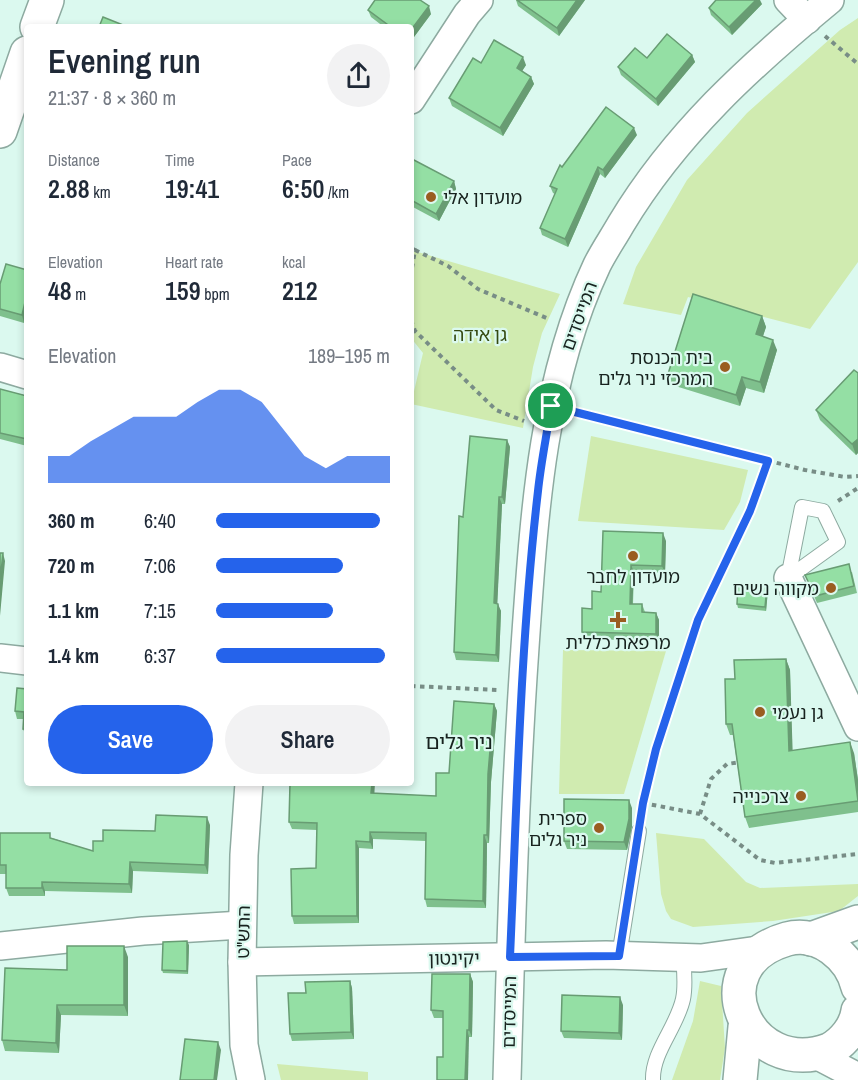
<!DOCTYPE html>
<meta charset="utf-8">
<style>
:root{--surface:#fff;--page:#f2f2f3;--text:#1f2937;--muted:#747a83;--accent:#2563eb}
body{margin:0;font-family:"Archivo Narrow","Noto Sans Hebrew",sans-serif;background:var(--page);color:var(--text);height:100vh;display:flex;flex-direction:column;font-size:22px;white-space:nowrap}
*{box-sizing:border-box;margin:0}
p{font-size:20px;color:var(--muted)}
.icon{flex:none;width:33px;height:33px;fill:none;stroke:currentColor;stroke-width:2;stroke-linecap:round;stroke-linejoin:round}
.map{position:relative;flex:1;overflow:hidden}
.panel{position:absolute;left:24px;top:24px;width:390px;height:762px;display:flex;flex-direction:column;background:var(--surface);border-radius:6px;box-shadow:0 3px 9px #0003}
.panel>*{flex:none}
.pin{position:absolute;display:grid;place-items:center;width:51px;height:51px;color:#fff;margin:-26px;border:3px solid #fff;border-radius:50%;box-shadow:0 2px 6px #0007}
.round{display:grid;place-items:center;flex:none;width:63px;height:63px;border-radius:32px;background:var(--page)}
.summary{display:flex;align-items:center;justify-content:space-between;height:102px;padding:0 24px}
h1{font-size:33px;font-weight:600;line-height:45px}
.metrics{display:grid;grid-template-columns:repeat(3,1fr);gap:9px;height:102px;padding:6px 24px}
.metrics div{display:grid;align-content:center}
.metrics b{font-size:26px;font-weight:600}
.metrics small{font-size:16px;font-weight:400}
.metrics p{font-size:16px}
.chart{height:168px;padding:12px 24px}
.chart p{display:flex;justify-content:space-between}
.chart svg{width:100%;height:108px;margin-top:6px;fill:var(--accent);opacity:.7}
.primary-button{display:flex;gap:12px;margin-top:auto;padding:12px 24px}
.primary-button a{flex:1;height:69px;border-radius:36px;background:var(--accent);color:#fff;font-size:24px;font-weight:600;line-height:69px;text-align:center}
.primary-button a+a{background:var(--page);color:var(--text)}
ul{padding:0 24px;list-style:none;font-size:20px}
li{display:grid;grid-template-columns:96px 72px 1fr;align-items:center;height:45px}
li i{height:15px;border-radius:8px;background:var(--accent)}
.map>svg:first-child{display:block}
.green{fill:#d0ebb0}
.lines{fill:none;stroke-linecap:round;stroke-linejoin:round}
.lane-casing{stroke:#8daaa0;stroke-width:16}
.street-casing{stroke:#8daaa0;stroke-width:30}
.secondary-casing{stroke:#8daaa0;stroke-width:36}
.path{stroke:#788d86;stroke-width:4;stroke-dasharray:4.5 4.5;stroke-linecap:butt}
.lane{stroke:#fff;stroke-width:14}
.street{stroke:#fff;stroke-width:27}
.secondary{stroke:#fff;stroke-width:33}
.wall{fill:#7fc08d}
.shaded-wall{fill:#689c73}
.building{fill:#94dfa4;stroke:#689c73;stroke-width:1.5}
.route-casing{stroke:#fff;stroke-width:12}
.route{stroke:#2563eb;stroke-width:8}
.poi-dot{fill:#9a5d21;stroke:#dbf9ef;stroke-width:2}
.labels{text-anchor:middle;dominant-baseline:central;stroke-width:4.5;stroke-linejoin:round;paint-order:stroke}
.poi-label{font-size:18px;fill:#17221e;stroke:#dbf9ef;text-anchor:end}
.street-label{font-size:18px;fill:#17221e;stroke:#dbf9ef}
.park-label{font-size:18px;fill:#344910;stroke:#dbf9ef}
.quarter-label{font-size:21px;fill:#17221e;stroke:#dbf9ef}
</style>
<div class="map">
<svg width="858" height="1080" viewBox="0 0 858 1080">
<rect width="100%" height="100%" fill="#dbf9ef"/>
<g class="green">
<path d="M858,18V262L810,329L688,297L681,315L623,304L636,267L687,180L747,113L840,30Z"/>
<path d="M411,250L560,294L542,333L533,367L523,428L411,404L423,353L411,338Z"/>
<path d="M591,436L748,470L740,502L724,530L578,521Z"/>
<path d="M563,650L666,651L624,794H559Z"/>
<path d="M656,833L704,839L746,882L760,888L858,884V896L839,911L773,921L693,927L671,919L666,911L661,894Z"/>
<path d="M700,981L721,986L725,1048L720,1080H672L693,1021Z"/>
<path d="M277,1064L368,1072V1080H281Z"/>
</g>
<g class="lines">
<defs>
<g id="lane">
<path d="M802,507L823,511L838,542L788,578Z"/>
<path d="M619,956L639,831"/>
<path d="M653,1080C652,1052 677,1027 683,999C686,985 684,970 683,956"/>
</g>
<g id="street">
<path d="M788,0L807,20"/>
<path d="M411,100L467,14L479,0"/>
<path d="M0,367L27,375"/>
<path d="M788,578L858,727"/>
<path d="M0,658L27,661"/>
<path d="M249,783L244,855L242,962L244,1045L251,1080"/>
<path d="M0,946L143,931L242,925"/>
<path d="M242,962L606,955L701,958L765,949"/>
<path d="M818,1056L858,1077"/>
<path d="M507,1080C511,936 515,791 525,647C534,519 541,384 597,265C604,251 613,238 621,224C675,134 750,66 830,0"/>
</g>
<g id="secondary">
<path d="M37,27L47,0"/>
<path d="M0,131L27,53"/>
<path d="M811,939L858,922"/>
<path d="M858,987C851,957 819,930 787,939C696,965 748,1080 829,1050C843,1043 856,1027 858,1011"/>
<path d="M740,1080L745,1027"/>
</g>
</defs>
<use href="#lane" class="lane-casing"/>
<use href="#street" class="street-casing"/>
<use href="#secondary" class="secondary-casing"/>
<g class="path">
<path d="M825,36L858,64"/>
<path d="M411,248L415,250L411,274"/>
<path d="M415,250L448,266L478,289L549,319"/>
<path d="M411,320L415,331L496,410L524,421"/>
<path d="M576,412L805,470L845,477L858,476"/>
<path d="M838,501L858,488"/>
<path d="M411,686L497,690"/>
<path d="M643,803L700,814L760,860L775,863L858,854"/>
<path d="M642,812L656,749L698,620L750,511L768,461"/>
<path d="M700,814L711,779L727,764L741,762"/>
</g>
<use href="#lane" class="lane"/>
<use href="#street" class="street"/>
<use href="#secondary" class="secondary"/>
</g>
<g class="wall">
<path d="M516,0H585L559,36L518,6Z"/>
<path d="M762,4L732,35L711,15L709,8Z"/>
<path d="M368,10L431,14L411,41V27H384L371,17Z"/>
<path d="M692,55L695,62L658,106L621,75L618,67L647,58Z"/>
<path d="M481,63L526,65L522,71L531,77L534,84L503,136L452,106L449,98Z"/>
<path d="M637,135L605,178L600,174L568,247L542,235L540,228L555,194L553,193L550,186L562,167Z"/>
<path d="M411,161L454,181L456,189L439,221L411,206Z"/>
<path d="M27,268V313L24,323L0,316V284L27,270Z"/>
<path d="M762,316L766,327L763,336L777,350L764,393L746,388L740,406L672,385L668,374Z"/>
<path d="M858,373V453L856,455L820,420L816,410Z"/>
<path d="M0,389L27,396V446L0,439Z"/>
<path d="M507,440L510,447L505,504H502L497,604L501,611L499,662L456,660L454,652Z"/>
<path d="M603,531L666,541L665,573L634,572L633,604H642L645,612L656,613L659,620V641L585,639L582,632L601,592Z"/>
<path d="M852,572L857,593L817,603L805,575Z"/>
<path d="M768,590L766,611L738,608L737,604Z"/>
<path d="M786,659L790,670L792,750L854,753L858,780V812L749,828L745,817L733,735H730L726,724L735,679Z"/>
<path d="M27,689V736H26L23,729L24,719H17L15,711Z"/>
<path d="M494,704L497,711L491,782L489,843H487L486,908L427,907L425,899L426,841L373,839V849L359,848V923L294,924L292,916L316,868L317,830L292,829L289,822L374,793L436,796L449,773Z"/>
<path d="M632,808V826L627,850L567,849L564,841Z"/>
<path d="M210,825L208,874L133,871L132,893L45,891V896H9L6,888V874H0V833L52,838L93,851L103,841L155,831Z"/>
<path d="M189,945L188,974L163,973L162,970Z"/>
<path d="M128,957V1016L61,1015L59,1053L5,1051L2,1040L67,970Z"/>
<path d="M470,974L473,982L472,1037H469L443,1057V1018H434L431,1010Z"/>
<path d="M350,981L352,988L354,1039L292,1041L290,1034Z"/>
<path d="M623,1005L622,1040L564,1038L561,1031Z"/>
</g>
<g class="shaded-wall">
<path d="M577,0H585L559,36L557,28Z"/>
<path d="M756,0H760L762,4L732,35L729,27Z"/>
<path d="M429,6L431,14L411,41V30Z"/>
<path d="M692,55L695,62L658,106L656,99Z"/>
<path d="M523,57L526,65L519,76L517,68Z"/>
<path d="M531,77L534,84L503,136L500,128Z"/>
<path d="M634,128L637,135L605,178L603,170Z"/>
<path d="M598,167L600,174L568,247L565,239Z"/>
<path d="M454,181L456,189L439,221L436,214Z"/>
<path d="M25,302L27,308V313L24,323L22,315Z"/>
<path d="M762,316L766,327L760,345L756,334Z"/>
<path d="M773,340L777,350L764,393L760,382Z"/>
<path d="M742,377L746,388L740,406L736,395Z"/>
<path d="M858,439V453L856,455L852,444Z"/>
<path d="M507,440L510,447L505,504L502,497Z"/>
<path d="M499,497L502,504L497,611L494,603Z"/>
<path d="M663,533L666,541L665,573L662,566Z"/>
<path d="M3,553L5,561L0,616V581Z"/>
<path d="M631,565L634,572L632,611L630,604Z"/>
<path d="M767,586L768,590L766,611L765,607Z"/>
<path d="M498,604L501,611L499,662L496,655Z"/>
<path d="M656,613L659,620V641L656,634Z"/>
<path d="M786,659L790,670L793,762L789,751Z"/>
<path d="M494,704L497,711L491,782L489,843L487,835L488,774Z"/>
<path d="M850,742L854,753L858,780V797Z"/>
<path d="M372,783H375L374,800L371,793Z"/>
<path d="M629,800L632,808V826L627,850L624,842Z"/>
<path d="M207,817L210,825L208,874L205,865Z"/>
<path d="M370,832L373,839V849L370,842Z"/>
<path d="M484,835L487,843L486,908L483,901Z"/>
<path d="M356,841L359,848V923L357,916Z"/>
<path d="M130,862L133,871L132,893L129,884Z"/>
<path d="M42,882L45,891V896L42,888Z"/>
<path d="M187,941L189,945L188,974L187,971Z"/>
<path d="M124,946L128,957V1016L124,1005Z"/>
<path d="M470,974L473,982L472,1037L469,1030Z"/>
<path d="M350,981L352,988L354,1039L351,1032Z"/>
<path d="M620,997L623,1005L622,1040L619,1033Z"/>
<path d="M57,1005L61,1015L59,1053L56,1043Z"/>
<path d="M467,1030L469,1037L468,1080H465Z"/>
<path d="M218,1042L221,1050L217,1080H214Z"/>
</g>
<g class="building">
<path d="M375,0H420L429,6L411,30V27H391L368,10Z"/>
<path d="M517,0H577L557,28Z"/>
<path d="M716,0H756L729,27L709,8Z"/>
<path d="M103,17L128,27H99Z"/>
<path d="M667,34L692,55L656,99L618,67L635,48L647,58Z"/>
<path d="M494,40L523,57L517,68L531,77L500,128L449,98L473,58L481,63Z"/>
<path d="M606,107L634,128L603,170L598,167L565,239L540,228L557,189L550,186L560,165L562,167Z"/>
<path d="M412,159L454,181L436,214L411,200Z"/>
<path d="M6,264L27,270V268V303L25,302L22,315L0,309V284Z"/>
<path d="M693,294L762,316L756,334L773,340L760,382L742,377L736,395L668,374Z"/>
<path d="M854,370L858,373V439L852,444L816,410Z"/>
<path d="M0,389L27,396V439L0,433Z"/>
<path d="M470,436L507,440L502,497H499L494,603L498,604L496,655L454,652L459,516L463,517Z"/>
<path d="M603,531L663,533L662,566L631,565L630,604H642V612L656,613V634L582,632V608L592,609V591L601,592Z"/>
<path d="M0,553H3L0,581Z"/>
<path d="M849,564L854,586L815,596L805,575Z"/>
<path d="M738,584L767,586L765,607L737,604Z"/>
<path d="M786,659L789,751L850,742L858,801L745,817L732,724H726L725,679H735L734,660Z"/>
<path d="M17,688L27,689V729H23L24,712L15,711Z"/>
<path d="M454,701L494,704L488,774L487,835H484L483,901L425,899L426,833L370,832V842L356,841L357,916H292L291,869L316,868L317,823L289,822L290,783H372L371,793L436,796V773H449Z"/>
<path d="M564,799L629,800V819L624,842L564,841Z"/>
<path d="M156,815L207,817L205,865L130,862L129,884L42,882V888H6V865H0V833H50V838L93,851V841H103V830L155,831Z"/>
<path d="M187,941V971L162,970L163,942Z"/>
<path d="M67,946H124V1005H57L56,1043L2,1040L5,968L67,970Z"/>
<path d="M432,974H470L469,1030H467L465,1080H437V1057H443V1011L431,1010Z"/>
<path d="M350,981L351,1032L290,1034L288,993H306L305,982Z"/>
<path d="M562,995L620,997L619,1033L561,1031Z"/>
<path d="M185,1039L218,1042L214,1080H180Z"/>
</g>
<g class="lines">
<defs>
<path id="route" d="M551,406L768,461L750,511L698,620L656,749L643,803L619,956L510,957C517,802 520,646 538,491C541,462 547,434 551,406Z"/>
</defs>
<use href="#route" class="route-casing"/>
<use href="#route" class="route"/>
</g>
<g class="poi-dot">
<circle cx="431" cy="197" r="6"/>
<circle cx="725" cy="367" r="6"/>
<circle cx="633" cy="556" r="6"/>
<circle cx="831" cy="588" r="6"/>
<path d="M615 611h6v6h6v6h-6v6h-6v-6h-6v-6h6z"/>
<circle cx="760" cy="712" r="6"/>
<circle cx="801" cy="796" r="6"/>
<circle cx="599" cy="828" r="6"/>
</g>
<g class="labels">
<g class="poi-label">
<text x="443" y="197" text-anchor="start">מועדון אלי</text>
<text x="713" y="357">בית הכנסת<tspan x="713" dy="21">המרכזי ניר גלים</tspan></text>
<text x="633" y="576" text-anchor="middle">מועדון לחבר</text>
<text x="819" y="588">מקווה נשים</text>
<text x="618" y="642" text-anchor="middle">מרפאת כללית</text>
<text x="772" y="712" text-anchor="start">גן נעמי</text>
<text x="789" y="796">צרכנייה</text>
<text x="587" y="818">ספרית<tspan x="587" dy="21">ניר גלים</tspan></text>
</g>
<g class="street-label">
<text transform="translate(579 316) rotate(-70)">המייסדים</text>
<text transform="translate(243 932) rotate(-89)">התש"ט</text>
<text transform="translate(454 958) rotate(-1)">יקינטון</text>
<text transform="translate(509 1012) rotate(-89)">המייסדים</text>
</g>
<g class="park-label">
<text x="480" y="334">גן אידה</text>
</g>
<g class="quarter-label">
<text x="459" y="741">ניר גלים</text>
</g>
</g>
</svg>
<div class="pin" style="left:551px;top:406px;background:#1e9e55"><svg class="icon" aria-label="arrive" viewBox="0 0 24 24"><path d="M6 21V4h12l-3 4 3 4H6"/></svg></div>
<section class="panel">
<div class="summary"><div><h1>Evening run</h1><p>21:37 · 8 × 360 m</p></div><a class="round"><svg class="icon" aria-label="share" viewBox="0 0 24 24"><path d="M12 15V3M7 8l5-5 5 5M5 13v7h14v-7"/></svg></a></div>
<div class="metrics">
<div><p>Distance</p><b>2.88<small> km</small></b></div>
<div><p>Time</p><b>19:41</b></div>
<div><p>Pace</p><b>6:50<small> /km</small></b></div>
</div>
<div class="metrics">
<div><p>Elevation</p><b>48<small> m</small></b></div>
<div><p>Heart rate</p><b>159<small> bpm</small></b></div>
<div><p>kcal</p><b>212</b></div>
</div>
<div class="chart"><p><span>Elevation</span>189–195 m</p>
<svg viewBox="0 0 160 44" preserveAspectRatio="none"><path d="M0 44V33L10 33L20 27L30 22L40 17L50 17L60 17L70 11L80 6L90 6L100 11L110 22L120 33L130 38L140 33L150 33L160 33V44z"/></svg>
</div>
<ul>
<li><b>360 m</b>6:40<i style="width:94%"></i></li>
<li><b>720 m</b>7:06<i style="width:73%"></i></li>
<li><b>1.1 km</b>7:15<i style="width:67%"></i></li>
<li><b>1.4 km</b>6:37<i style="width:97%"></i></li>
</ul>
<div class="primary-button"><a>Save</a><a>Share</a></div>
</section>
</div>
